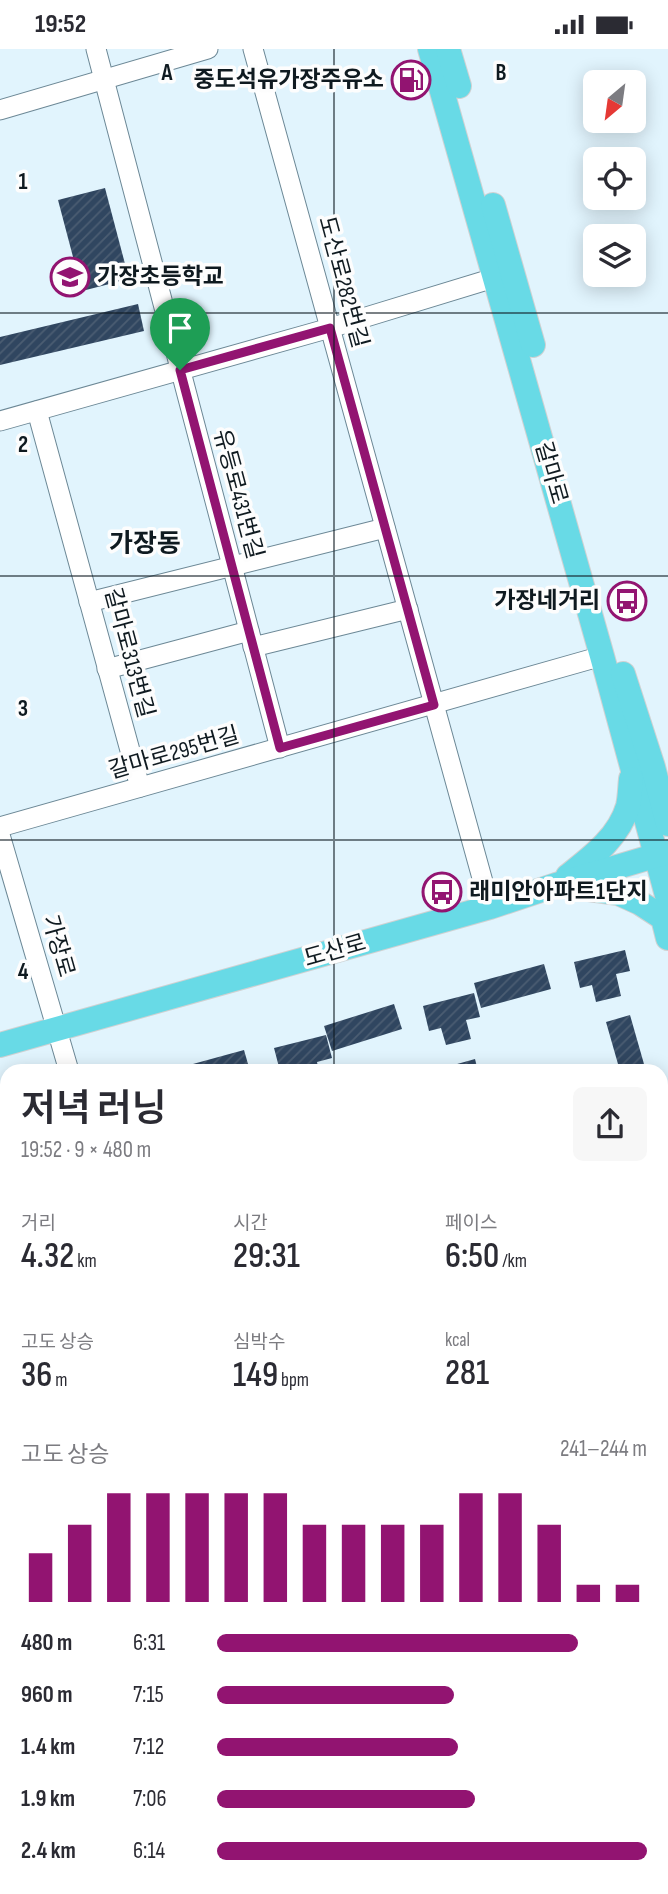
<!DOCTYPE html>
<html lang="ko">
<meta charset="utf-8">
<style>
:root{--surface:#fff;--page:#f7f7f7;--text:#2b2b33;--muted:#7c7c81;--accent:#921471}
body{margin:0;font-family:"Sofia Sans Condensed","Noto Sans KR",sans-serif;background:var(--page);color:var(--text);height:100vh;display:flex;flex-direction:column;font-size:26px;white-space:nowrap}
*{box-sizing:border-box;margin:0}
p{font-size:23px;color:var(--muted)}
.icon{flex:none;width:38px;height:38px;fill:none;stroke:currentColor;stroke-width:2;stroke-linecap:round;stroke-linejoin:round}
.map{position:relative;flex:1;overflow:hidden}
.panel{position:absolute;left:0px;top:1015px;width:668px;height:831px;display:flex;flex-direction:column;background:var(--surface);border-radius:21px 21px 0 0;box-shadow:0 4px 18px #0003}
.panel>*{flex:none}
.needle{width:46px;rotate:209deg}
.controls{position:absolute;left:583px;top:21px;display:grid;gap:14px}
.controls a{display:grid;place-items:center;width:63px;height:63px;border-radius:10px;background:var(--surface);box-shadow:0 4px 18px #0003;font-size:35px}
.pin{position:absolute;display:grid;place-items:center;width:60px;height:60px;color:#fff;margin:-72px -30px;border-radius:50% 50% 50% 0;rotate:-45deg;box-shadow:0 0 7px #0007}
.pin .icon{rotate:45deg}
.round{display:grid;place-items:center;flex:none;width:74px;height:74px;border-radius:10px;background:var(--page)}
.summary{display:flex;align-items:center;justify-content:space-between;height:119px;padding:0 21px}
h1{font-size:38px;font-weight:600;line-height:52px}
.stats{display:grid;grid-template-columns:repeat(3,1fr);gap:10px;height:119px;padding:7px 21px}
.stats div{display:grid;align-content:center}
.stats b{font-size:35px;font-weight:600}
.stats small{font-size:19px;font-weight:400}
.stats p{font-size:19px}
.chart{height:196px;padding:14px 21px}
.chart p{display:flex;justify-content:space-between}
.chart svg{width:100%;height:126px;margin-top:7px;stroke:var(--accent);stroke-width:6}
ul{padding:0 21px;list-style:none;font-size:23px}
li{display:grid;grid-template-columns:112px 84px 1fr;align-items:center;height:52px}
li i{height:18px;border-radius:9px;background:var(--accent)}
.status{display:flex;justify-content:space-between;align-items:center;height:49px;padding:0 35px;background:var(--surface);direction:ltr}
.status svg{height:19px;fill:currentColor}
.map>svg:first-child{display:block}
.building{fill:url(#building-hatch)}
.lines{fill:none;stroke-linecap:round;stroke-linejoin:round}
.minor-casing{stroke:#6c8896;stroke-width:21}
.major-casing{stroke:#cfd1d2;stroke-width:26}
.minor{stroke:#fff;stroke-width:19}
.major{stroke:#68dae6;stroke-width:24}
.route-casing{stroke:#fff;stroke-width:14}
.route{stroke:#921471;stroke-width:9}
.grid{fill:none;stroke:#0f1a20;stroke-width:2;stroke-opacity:0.55}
.labels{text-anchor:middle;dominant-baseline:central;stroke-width:7;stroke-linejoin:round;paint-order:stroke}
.poi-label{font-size:23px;font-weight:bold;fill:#0f1a20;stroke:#fdfdfd;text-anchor:end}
.street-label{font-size:23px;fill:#0f1a20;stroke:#fdfdfd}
.quarter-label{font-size:26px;font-weight:bold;fill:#0f1a20;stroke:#fdfdfd}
.grid-label{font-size:23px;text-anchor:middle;font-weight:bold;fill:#0f1a20;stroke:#fdfdfd;stroke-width:7;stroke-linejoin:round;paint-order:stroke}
</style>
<div class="status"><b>19:52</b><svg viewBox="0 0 49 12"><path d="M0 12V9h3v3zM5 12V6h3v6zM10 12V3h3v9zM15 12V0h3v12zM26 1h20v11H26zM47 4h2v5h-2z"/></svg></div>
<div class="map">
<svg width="668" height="1845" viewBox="0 0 668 1845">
<defs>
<pattern id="building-hatch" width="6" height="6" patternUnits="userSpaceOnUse" patternTransform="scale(1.75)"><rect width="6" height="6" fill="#304660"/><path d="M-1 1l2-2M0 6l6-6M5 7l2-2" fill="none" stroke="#4b5d72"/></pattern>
</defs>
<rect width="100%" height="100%" fill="#e1f4fd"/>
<g class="building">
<path d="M105,139L129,230L82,242L58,151Z"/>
<path d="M138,255L144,282L0,316V288Z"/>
<path d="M625,901L630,922L616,925L621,947L596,953L592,936L580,939L574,913Z"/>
<path d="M544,915L551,940L481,959L474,934Z"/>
<path d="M474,944L480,968L466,971L471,990L446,996L441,979L429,982L423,957Z"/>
<path d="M394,955L402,980L332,1002L324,977Z"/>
<path d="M630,966L646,1022H620L606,973Z"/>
<path d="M326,986L332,1009L317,1013L319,1022H295L294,1019L280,1022L274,999Z"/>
<path d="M244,1001L250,1022H171V1021Z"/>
<path d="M475,1010L478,1022H452L450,1017Z"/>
<path d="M7,1064V1117H5L0,1100V1066Z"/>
<path d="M662,1105L668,1126V1154L662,1156Z"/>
<path d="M7,1139V1169H6L0,1147V1141Z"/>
<path d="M668,1162V1210H667L662,1190V1164Z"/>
<path d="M7,1266V1292L0,1294V1268Z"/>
<path d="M7,1369V1396L0,1398V1371Z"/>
<path d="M7,1482V1508L1,1509L0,1484Z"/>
</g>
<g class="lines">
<defs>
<g id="minor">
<path d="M96,0L280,699"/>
<path d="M253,0L490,858"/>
<path d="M0,61L208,0"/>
<path d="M37,362L140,738"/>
<path d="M0,372L330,279L507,225"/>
<path d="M89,553L385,479"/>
<path d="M253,598L408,560"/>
<path d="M107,620L249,582"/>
<path d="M0,778L602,607"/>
<path d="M0,786L69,1022"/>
<path d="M662,1396L668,1394"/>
<path d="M662,1478L668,1504"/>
<path d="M662,1782L668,1780"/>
<path d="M123,1839L125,1845"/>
<path d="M289,1839L290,1845"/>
<path d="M449,1845L469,1839"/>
</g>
<g id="major">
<path d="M430,0L602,607L668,850"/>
<path d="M448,0L459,37"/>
<path d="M493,156L533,296"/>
<path d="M623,625L653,718L668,775"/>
<path d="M568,827C592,808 619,788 628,757C630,749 630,739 631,730"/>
<path d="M567,837L618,844L640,854L663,869L668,889"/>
<path d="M0,996L490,858L556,836L668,803"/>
</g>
</defs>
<use href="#minor" class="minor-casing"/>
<use href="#major" class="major-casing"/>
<use href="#minor" class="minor"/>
<use href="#major" class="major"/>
</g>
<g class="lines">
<defs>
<path id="route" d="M330,279L434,656L280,699L180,321Z"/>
</defs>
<use href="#route" class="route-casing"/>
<use href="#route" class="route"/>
</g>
<path class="grid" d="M334,0V1022M0,264H668M0,527H668M0,791H668M0,1054H7M662,1054H668M0,1318H7M662,1318H668M0,1581H7M662,1581H668M334,1839V1845"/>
<defs>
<symbol id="fuel-ring" viewBox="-11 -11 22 22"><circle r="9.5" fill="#fdfdfd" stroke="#921471" stroke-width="1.5"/><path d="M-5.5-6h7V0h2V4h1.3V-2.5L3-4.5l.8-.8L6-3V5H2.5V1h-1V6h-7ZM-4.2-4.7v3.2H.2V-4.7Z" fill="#921471"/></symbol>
<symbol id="school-ring" viewBox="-11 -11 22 22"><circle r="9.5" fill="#fdfdfd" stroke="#921471" stroke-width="1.5"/><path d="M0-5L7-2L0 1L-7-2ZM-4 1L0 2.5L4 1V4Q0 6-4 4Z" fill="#921471"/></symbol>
<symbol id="bus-ring" viewBox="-11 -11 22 22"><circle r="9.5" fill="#fdfdfd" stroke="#921471" stroke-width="1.5"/><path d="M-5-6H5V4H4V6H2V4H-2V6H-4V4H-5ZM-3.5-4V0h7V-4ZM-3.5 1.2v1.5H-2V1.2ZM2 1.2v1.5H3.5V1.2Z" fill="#921471"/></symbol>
</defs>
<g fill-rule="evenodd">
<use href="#fuel-ring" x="389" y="9" width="44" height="44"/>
<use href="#school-ring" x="48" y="206" width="44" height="44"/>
<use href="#bus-ring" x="605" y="530" width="44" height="44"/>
<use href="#bus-ring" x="420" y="821" width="44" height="44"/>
</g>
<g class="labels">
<g class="poi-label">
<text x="384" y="31">중도석유가장주유소</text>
<text x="97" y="228" text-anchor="start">가장초등학교</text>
<text x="600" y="552">가장네거리</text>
<text x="469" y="843" text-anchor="start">래미안아파트1단지</text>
</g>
<g class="street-label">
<text transform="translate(343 233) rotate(75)">도산로282번길</text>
<text transform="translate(551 424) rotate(74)">갈마로</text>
<text transform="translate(238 445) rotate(75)">유등로431번길</text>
<text transform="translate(129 604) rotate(75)">갈마로313번길</text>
<text transform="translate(174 704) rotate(-16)">갈마로295번길</text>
<text transform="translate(58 897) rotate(74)">가장로</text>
<text transform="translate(335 902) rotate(-16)">도산로</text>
</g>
<g class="quarter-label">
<text x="145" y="495">가장동</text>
</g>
</g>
<g class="grid-label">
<text x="167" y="31">A</text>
<text x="501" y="31">B</text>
<text x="23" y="140">1</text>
<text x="23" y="403">2</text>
<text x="23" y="667">3</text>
<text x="23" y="930">4</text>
</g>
</svg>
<div class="controls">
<a><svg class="needle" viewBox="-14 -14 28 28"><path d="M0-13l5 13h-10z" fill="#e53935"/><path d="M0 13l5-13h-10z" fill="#7c7c81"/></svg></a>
<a><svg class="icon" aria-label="locate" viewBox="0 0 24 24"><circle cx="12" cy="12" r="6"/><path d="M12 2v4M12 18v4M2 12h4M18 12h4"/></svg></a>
<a><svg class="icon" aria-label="layers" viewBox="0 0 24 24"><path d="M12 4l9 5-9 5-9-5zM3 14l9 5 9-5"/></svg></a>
</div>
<div class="pin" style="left:180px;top:321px;background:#1e9e55"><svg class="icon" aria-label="arrive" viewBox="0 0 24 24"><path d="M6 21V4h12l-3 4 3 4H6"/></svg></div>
<section class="panel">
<div class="summary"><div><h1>저녁 러닝</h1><p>19:52 · 9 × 480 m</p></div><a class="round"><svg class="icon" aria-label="share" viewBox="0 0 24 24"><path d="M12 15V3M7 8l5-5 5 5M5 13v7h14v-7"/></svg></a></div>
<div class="stats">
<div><p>거리</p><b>4.32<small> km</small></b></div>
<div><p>시간</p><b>29:31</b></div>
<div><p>페이스</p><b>6:50<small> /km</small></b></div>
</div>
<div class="stats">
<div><p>고도 상승</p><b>36<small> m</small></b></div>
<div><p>심박수</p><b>149<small> bpm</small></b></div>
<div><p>kcal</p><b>281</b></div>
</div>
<div class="chart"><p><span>고도 상승</span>241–244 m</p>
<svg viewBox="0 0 160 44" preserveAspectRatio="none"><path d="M5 44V27M15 44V17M25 44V6M35 44V6M45 44V6M55 44V6M65 44V6M75 44V17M85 44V17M95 44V17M105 44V17M115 44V6M125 44V6M135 44V17M145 44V38M155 44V38"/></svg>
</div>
<ul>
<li><b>480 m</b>6:31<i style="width:84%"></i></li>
<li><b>960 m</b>7:15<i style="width:55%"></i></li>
<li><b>1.4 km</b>7:12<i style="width:56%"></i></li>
<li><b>1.9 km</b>7:06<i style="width:60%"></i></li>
<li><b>2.4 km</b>6:14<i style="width:100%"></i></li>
</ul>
</section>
</div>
